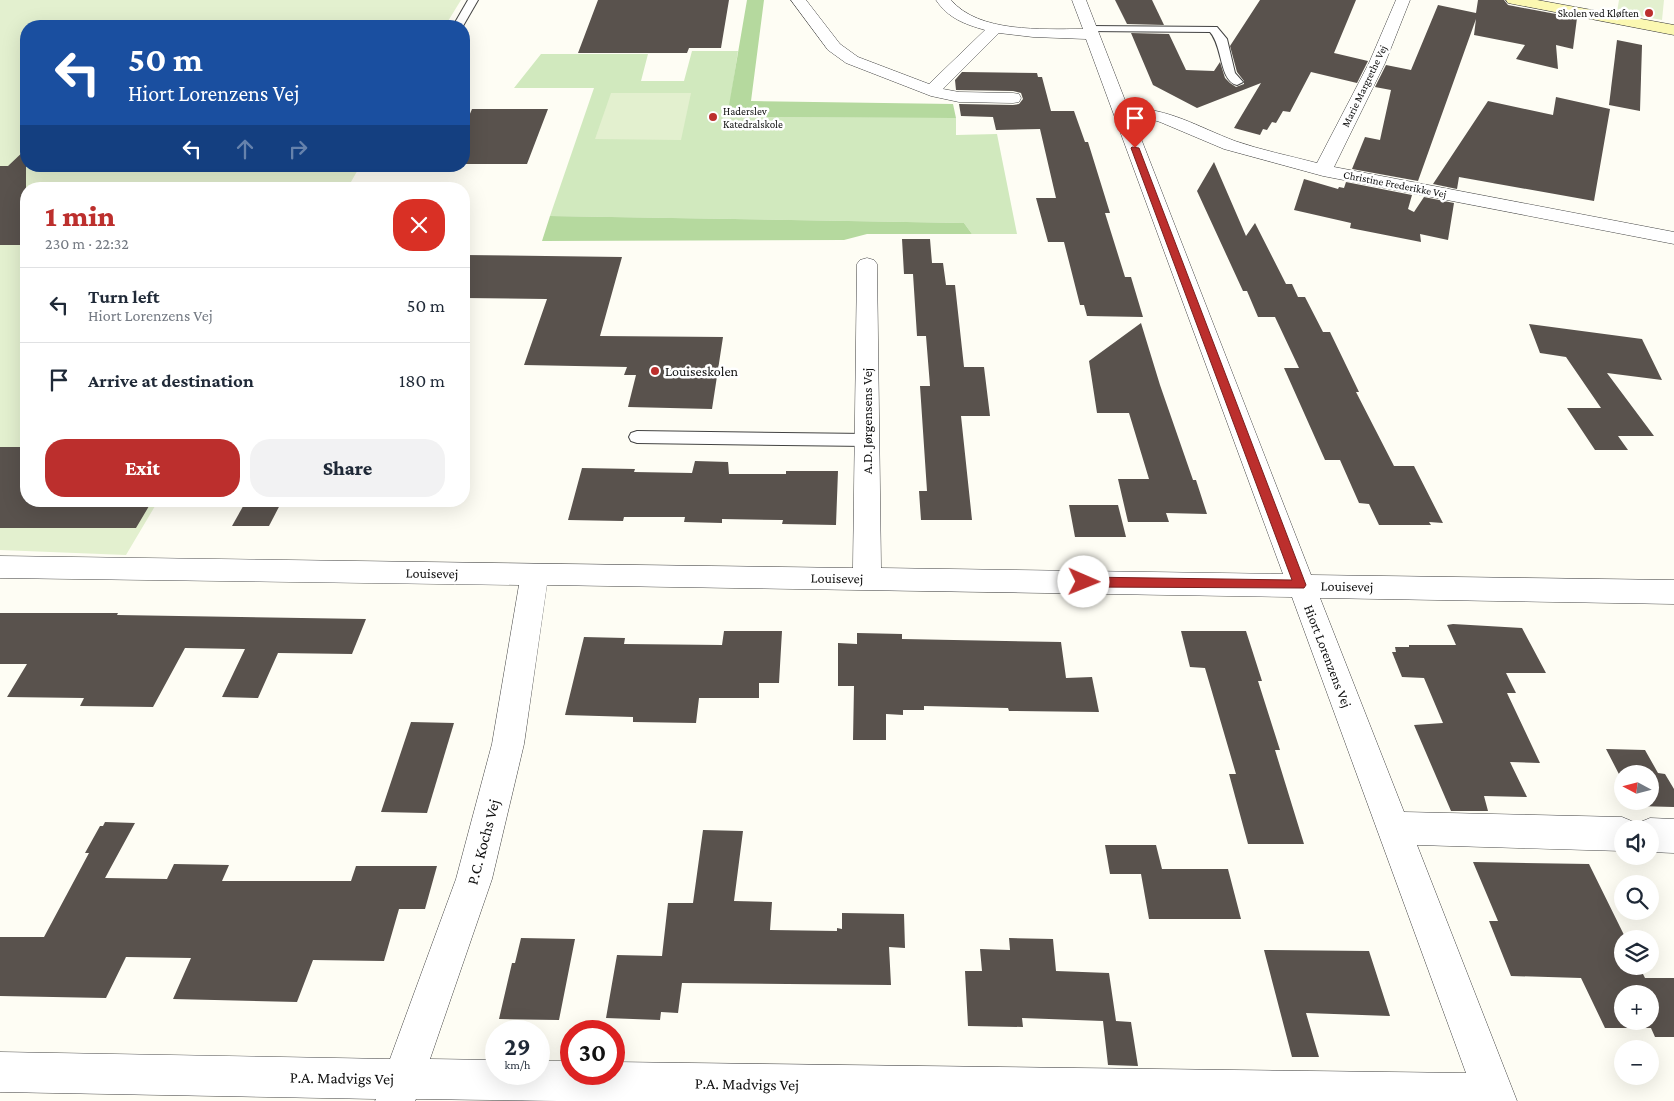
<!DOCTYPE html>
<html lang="en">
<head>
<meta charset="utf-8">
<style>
  body { margin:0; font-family:"Crimson Pro",serif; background:#f2f2f3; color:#1f2937; height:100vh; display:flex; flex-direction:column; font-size:19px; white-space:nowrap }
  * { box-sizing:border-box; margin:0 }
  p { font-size:16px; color:#747a83 }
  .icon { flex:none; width:28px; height:28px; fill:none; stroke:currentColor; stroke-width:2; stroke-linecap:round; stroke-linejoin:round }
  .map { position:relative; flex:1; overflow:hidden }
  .drawer { position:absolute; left:20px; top:182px; width:450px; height:325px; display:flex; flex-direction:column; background:#fff; border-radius:20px; box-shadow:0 5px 20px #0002 }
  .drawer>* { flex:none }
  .guide { position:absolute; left:20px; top:20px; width:450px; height:152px; border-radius:20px; box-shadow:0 5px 20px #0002; background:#1a4fa0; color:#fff; overflow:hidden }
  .needle { width:32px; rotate:277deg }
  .tools { position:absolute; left:1614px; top:765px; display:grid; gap:10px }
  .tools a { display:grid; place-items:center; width:45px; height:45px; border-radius:50%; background:#fff; box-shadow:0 5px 20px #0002; font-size:25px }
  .speed { position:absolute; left:485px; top:1020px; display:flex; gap:10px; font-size:25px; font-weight:700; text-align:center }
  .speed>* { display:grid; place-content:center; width:65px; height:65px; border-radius:50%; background:#fff; box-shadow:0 5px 20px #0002; line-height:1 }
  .speed small { font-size:12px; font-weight:400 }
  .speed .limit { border:8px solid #d22; background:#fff; color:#111 }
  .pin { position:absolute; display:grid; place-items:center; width:42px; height:42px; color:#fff; margin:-51px -21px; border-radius:50% 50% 50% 0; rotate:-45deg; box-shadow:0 0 5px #0007 }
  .pin .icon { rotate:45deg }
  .me { position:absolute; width:55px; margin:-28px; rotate:91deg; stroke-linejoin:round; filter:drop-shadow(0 0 4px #0008) }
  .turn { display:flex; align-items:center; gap:18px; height:105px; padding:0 25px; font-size:22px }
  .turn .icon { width:65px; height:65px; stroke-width:2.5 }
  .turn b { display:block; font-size:35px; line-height:42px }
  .lanes { display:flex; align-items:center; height:48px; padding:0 25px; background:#0003; justify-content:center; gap:25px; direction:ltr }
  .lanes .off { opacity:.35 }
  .round { display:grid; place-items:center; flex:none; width:52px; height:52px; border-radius:20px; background:#f2f2f3 }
  .summary { display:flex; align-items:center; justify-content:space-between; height:85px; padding:0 25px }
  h1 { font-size:30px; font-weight:800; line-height:38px; color:#bc2f2d }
  .cta { display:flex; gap:10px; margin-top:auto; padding:10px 25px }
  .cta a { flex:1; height:58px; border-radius:20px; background:#bc2f2d; color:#fff; font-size:20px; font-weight:800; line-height:58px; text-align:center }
  .cta a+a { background:#f2f2f3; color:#1f2937 }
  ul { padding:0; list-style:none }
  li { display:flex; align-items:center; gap:15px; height:75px; padding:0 25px; border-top:1px solid #e0e1e3 }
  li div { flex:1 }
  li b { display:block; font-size:19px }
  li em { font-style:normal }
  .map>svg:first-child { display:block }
</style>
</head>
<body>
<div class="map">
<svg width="1674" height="1101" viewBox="0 0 1674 1101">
  <rect width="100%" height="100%" fill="#fefdf4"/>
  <path fill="#d1e9be" d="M692 51H738L728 117 956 118V135L997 134 1017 234H972L964 223 550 216 594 88H514L541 54H648L641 81H684Z"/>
  <g fill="#b5d99e">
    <path d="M747 0H764L751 101 953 104 956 118 727 117Z"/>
    <path d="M550 216 964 223 972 234H867L844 240 542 241Z"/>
  </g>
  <g fill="#e3f0cf">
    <path d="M0 0H461L445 26H26V166H360L347 189H26V501H158L126 555 0 550Z"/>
    <path d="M1619 0H1664L1662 20 1617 12Z"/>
    <path d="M611 93H691L681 140 595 139Z"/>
  </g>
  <g fill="#59524d" fill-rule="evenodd">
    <path d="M598 0H729L721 48H689L687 53H578Z"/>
    <path d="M1115 0H1152L1164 25 1127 24Z"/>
    <path d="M1260 0H1356L1334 53 1368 61 1357 83 1311 72 1290 112 1283 111 1276 123 1272 122 1267 130 1263 129 1260 135 1234 128 1261 83 1197 108 1153 85 1131 33 1169 34 1186 70 1214 71 1220 62 1225 78 1230 83 1236 87 1244 84V81L1237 72 1230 46Z"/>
    <path d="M1478 0H1504L1508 5 1577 18 1573 49 1556 45 1558 69 1516 59 1525 45 1474 35 1476 19 1418 181 1352 169 1365 137 1380 140 1391 90 1375 87 1386 65 1411 70 1438 5 1476 13Z"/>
    <path d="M1617 40 1642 45 1640 111 1609 105Z"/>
    <path d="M962 72 1037 73 1038 77H1042L1051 111H1074L1085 142H1088L1110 213H1105L1125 277H1131L1143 317 1087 316 1084 305H1080L1064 242H1048L1036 198H1056L1040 129 996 130 993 117 961 116 959 104 1013 105 1019 104 1023 99 1021 93 1013 91 956 90 955 80Z"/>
    <path d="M1556 97 1610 109 1594 201 1459 177 1457 189 1433 184 1488 101 1553 115Z"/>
    <path d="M472 109H548L527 164H464V116H469Z"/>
    <path d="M26 149V245H0V166H8Z"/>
    <path d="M1214 162 1246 236 1255 223 1286 284H1292L1298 297H1305L1323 332H1330L1359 392H1356L1394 466H1414L1443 523 1429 522 1431 525H1379L1369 504 1359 503 1340 460H1325L1284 368H1299L1275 317H1258L1247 291H1243L1197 191Z"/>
    <path d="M1304 179 1338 189 1339 187 1344 188 1346 182 1412 195 1408 209 1414 212 1424 197 1454 203 1448 240 1420 234 1421 242 1350 228 1351 223 1294 210Z"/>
    <path d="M902 239H930L932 263H943L946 285H955L964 367H984L990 416H961L972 520H921L919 491H927L920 386H930L926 336H917L913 274H904Z"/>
    <path d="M464 255 622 257 600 336 723 337 712 409 628 407 636 375H624L627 367 524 365 547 299 464 298Z"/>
    <path d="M1141 323 1160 385 1193 480H1196L1207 514 1166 513 1169 522H1128L1118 479H1149L1129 413H1097L1089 361Z"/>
    <path d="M1529 324 1642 339 1662 380 1607 373 1654 436H1618L1628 450H1595L1567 408H1601L1566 357 1540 353Z"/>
    <path d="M0 447H26V501H152L136 528H0Z"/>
    <path d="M695 461 728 462 729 474H786V471H838L836 525 782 524 783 520 722 519V523L684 522 685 517H624L623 521 568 520 582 468 635 469 634 472 692 473Z"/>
    <path d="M246 501H282L269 526H232Z"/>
    <path d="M1069 505H1118L1126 537H1075Z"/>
    <path d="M0 613H118L117 615 366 619 352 654 278 653 258 698 222 697 245 649 185 648 153 707 80 706 84 698 7 697 27 664H0Z"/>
    <path d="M1453 624 1522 628 1546 673H1506L1516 693H1507L1540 763 1510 762 1527 797 1484 796 1488 811H1451L1414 725 1443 723 1424 678 1402 677 1392 652H1396L1395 647H1409V645H1456L1447 625Z"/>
    <path d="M724 631H782L779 683H759V698H699L696 723 633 722V717L565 715 584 637 625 638 624 644 722 645Z"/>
    <path d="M1181 631H1246L1262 681H1258L1280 750H1275L1304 844H1248L1229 774H1236L1205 668 1190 667Z"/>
    <path d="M857 633 902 634V639L1061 642 1066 678 1092 677 1099 712 1009 711 1008 708 924 706V710H903V715L886 714V740H853L854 686H838V643L857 644Z"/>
    <path d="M411 722 454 723 427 813 381 812Z"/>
    <path d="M1606 749 1645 750 1658 773 1665 774 1674 789V807L1636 806 1634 801H1650V774H1622V780Z"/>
    <path d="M105 822 135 823 105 878 167 879 174 864 229 865 222 881H351L356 866H437L425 909H399L384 961 313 960 297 1002 173 999 191 958 126 957 106 998 0 996V937H44L89 853H85L100 826H103Z"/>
    <path d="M703 830 743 831 734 901 772 902 770 930 837 931V928L842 929V913L904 914 905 948 889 947 891 985 682 983 678 1013 661 1012 660 1020 606 1018 617 955 662 956 668 903H693Z"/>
    <path d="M1105 845H1156L1162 869H1228L1241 919H1149L1141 874H1110Z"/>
    <path d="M1473 862 1589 864 1626 939H1622V966H1639L1645 978H1674V1037H1655L1651 1028H1605L1581 978 1511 976 1489 921H1498ZM1622 994H1650V1021H1622Z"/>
    <path d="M521 938 575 939 559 1020 499 1019 512 963H515Z"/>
    <path d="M1009 938 1053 939 1056 971 1109 973 1116 1021 1131 1022 1138 1066 1108 1065 1103 1021 1022 1018 1023 1027 968 1026 965 971H982L980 949 1010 950Z"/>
    <path d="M1264 950 1369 951 1390 1016 1306 1013 1319 1057H1292Z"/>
  </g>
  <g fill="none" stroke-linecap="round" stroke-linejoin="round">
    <defs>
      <g id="lane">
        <path d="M468 0H478L463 26H453Z"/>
        <path d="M1089 26 1217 27 1227 39 1235 73 1243 82 1237 85C1219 81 1223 46 1210 32L1085 31 1084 29Z"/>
        <path d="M637 431 867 434 873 436 875 440 873 444 867 446 637 443 631 441 629 437 631 433Z"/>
      </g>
      <path id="street" d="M791 0H806L840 44 858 57 929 84 985 30C964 24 948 18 936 0H951C979 33 1042 29 1083 29L1072 0H1086L1128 108C1169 108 1198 127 1235 141 1261 150 1290 156 1317 163L1369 63 1396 0H1410L1385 63 1334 167 1674 232V244L1323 176 1224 149 1160 122 1147 118H1133L1311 575 1674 580V604L1320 598 1404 812 1622 817 1634 822 1636 827 1638 823 1650 818 1674 819V853L1650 852V829H1622V851L1417 845 1517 1101H558L416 1099 415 1101H375L376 1099 0 1092V1052L390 1059 456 879 492 744 519 585 0 578V556L853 568 857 264 860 260 867 258 874 260 877 264 881 568 1283 574 1086 39 1033 37 999 33 943 89 959 92 1013 93 1019 94 1021 98 1019 102 1013 103 959 102 931 96 846 63 828 50ZM547 585 1292 597 1466 1073 614 1062V1074H571V1061H539V1074H496V1060L430 1059 492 879 524 744Z"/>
      <path id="secondary" d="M1506 0H1537L1674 25V35L1513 4 1508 3Z"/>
    </defs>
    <use href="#lane" stroke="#434343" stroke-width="2"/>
    <use href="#street" stroke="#434343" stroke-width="1"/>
    <use href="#secondary" stroke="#323232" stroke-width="1"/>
    <use href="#lane" fill="#fff" fill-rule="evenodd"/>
    <use href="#street" fill="#fff" fill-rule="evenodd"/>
    <use href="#secondary" fill="#fbf8b2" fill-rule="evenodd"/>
  </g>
  <path fill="#bc2f2d" stroke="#7a1f1d" d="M1132 147 1139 148 1306 585 1304 588 1084 587 1079 585 1078 582 1079 579 1084 577 1292 580 1131 148Z"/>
  <g fill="#bc2f2d" stroke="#fff" stroke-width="2">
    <circle cx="1649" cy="13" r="5"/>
    <circle cx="713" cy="117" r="5"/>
    <circle cx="655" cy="371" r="5"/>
  </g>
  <g text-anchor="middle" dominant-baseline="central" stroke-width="5" stroke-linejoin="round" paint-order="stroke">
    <g font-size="11" fill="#101010" stroke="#fff" text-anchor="end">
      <text x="1639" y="13">Skolen ved Kløften</text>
      <text x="723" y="111" text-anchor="start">Haderslev<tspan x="723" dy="13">Katedralskole</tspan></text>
    </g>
    <g font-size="11" fill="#101010" stroke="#fff">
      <text transform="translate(1364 86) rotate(-64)">Marie Margrethe Vej</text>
      <text transform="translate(1395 184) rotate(11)">Christine Frederikke Vej</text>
    </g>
    <g font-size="14" fill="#101010" stroke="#fff" text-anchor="start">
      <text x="665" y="371">Louiseskolen</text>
    </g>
    <g font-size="14" fill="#101010" stroke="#fff">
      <text transform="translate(867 421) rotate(-90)">A.D. Jørgensens Vej</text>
      <text transform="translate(432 573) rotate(1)">Louisevej</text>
      <text transform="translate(837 578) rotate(1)">Louisevej</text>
      <text transform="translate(1347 586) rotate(1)">Louisevej</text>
      <text transform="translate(1328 656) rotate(69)">Hiort Lorenzens Vej</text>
    </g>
    <g font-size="16" fill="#101010" stroke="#fff">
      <text transform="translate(483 842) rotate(-75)">P.C. Kochs Vej</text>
      <text transform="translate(342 1078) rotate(1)">P.A. Madvigs Vej</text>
      <text transform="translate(747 1084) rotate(1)">P.A. Madvigs Vej</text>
    </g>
  </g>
</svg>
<div class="tools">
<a><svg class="needle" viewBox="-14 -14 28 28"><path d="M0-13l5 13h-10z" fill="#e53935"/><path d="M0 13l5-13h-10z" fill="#747a83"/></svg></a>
<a><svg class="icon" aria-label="sound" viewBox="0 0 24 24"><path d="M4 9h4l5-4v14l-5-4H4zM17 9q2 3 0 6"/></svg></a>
<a><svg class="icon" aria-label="search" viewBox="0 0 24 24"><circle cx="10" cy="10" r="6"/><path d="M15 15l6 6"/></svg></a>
<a><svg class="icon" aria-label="layers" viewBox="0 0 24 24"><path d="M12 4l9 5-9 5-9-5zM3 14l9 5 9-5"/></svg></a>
<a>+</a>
<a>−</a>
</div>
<div class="speed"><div>29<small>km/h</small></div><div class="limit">30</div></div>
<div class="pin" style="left:1135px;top:148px;background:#d93025"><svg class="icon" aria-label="arrive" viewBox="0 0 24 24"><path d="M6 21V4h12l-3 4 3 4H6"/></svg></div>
<svg class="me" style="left:1084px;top:582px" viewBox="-20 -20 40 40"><circle r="19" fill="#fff"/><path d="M0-13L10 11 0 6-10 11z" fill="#bc2f2d"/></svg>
<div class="guide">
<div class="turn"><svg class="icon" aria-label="left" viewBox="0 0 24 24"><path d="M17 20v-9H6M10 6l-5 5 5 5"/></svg><div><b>50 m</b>Hiort Lorenzens Vej</div></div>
<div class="lanes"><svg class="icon" aria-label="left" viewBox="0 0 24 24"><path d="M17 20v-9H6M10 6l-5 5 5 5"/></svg><svg class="icon off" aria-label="ahead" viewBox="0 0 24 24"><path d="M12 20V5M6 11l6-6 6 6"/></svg><svg class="icon off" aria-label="right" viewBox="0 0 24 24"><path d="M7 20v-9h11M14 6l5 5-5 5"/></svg></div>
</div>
<section class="drawer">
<div class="summary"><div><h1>1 min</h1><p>230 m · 22:32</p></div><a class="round" style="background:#d93025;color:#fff"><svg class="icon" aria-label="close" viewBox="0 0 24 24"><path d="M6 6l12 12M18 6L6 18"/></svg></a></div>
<ul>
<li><svg class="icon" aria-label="left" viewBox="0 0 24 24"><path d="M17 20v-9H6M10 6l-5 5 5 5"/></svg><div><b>Turn left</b><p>Hiort Lorenzens Vej</p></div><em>50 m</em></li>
<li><svg class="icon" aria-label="arrive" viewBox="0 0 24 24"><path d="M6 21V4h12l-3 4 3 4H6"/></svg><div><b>Arrive at destination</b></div><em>180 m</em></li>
</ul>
<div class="cta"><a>Exit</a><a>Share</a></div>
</section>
</div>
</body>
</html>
